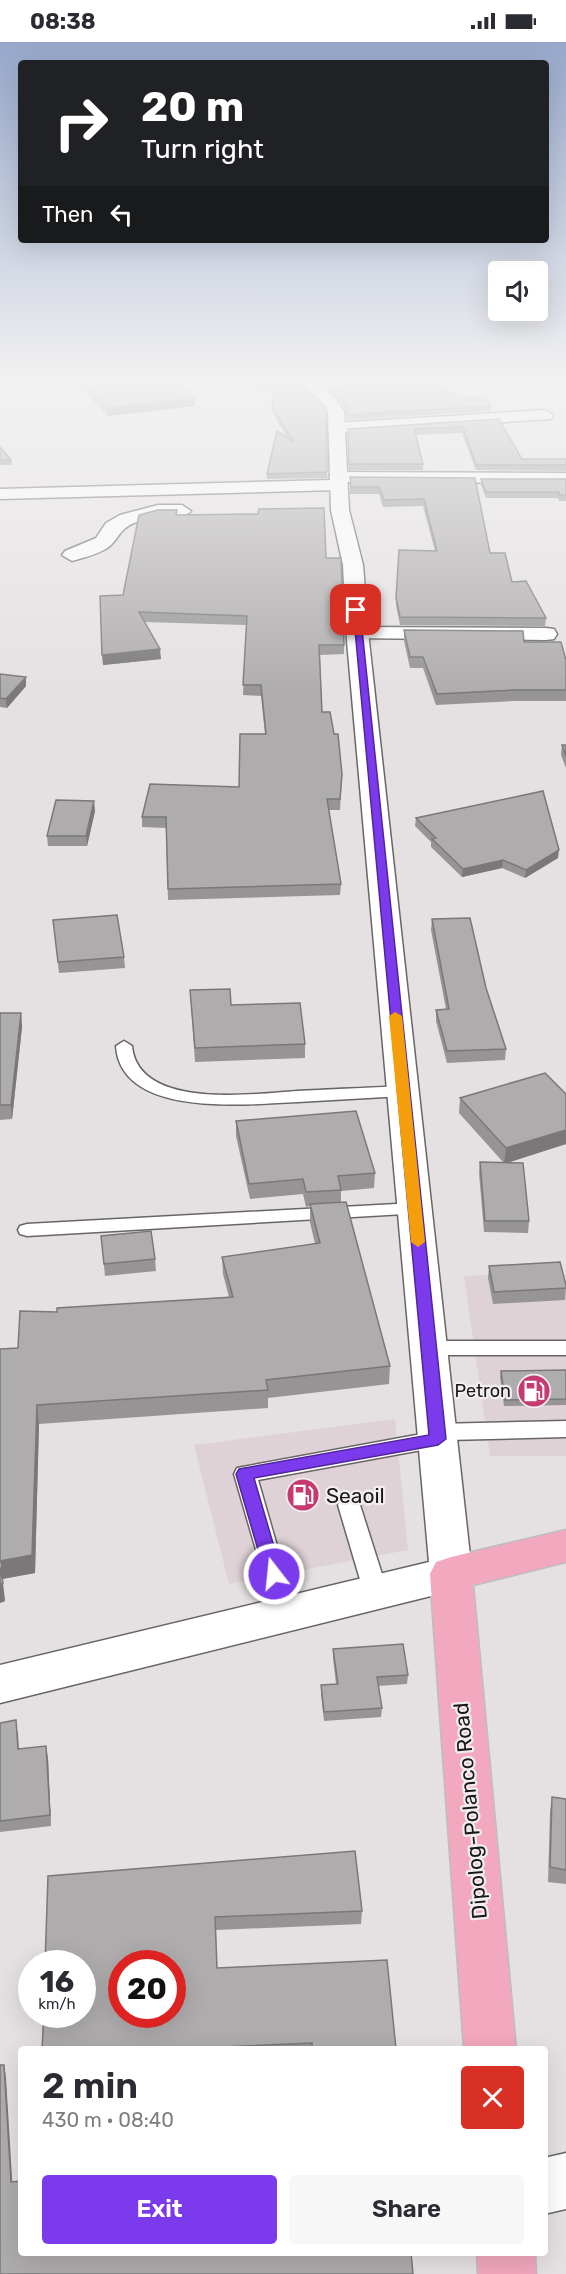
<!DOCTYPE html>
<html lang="en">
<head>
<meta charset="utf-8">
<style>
  body { margin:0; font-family:Rubik,sans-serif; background:#f7f7f7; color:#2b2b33; height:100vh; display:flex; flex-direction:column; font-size:22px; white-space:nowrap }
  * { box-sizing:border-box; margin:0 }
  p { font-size:20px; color:#7c7c81 }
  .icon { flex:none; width:33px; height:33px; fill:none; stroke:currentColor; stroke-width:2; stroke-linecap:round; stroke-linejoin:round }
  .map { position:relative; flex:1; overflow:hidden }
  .drawer { position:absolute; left:18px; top:2004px; width:530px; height:210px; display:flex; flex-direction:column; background:#fff; border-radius:6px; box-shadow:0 6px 24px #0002 }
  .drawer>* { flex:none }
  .top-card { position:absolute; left:18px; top:18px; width:531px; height:183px; border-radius:6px; box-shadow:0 6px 24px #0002; background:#202124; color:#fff; overflow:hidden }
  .buttons { position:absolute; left:488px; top:219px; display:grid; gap:12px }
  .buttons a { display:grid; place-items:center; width:60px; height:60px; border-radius:6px; background:#fff; box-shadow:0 6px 24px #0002; font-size:30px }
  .speed { position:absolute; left:18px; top:1908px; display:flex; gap:12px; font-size:30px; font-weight:700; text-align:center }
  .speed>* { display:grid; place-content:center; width:78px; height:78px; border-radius:50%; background:#fff; box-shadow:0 6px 24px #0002; line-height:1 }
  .speed small { font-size:15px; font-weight:400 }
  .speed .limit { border:9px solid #d22; background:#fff; color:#111 }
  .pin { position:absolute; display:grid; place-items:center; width:51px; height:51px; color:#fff; margin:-26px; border-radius:12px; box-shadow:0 3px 9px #0006 }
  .me { position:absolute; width:66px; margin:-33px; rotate:344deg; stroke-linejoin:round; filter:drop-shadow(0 0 4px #0008) }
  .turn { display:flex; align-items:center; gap:21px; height:126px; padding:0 24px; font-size:27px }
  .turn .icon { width:78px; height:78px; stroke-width:2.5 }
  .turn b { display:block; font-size:42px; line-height:51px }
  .then { display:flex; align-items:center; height:57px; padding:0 24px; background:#0003; gap:12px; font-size:22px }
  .round { display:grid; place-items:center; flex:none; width:63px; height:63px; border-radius:6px; background:#f7f7f7 }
  .summary { display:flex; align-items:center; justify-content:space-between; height:102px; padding:0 24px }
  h1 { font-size:36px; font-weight:600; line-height:45px }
  .primary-button { display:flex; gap:12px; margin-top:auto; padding:12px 24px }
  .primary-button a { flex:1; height:69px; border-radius:6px; background:#7c3aed; color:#fff; font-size:24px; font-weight:600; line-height:69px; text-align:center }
  .primary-button a+a { background:#f7f7f7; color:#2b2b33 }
  .status { display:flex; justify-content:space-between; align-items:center; height:42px; padding:0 30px; background:#fff; direction:ltr }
  .status svg { height:16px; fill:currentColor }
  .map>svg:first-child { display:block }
</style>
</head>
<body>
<div class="status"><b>08:38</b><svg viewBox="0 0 49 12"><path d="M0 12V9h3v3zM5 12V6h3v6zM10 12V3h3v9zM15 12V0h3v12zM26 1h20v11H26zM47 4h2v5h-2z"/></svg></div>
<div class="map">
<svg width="566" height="2232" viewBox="0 0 566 2232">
  <rect width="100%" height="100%" fill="#e5e1e2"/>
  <g fill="#dfd2d6">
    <path d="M561 1229 566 1243V1414H490L464 1234Z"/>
    <path d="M395 1377 408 1508 229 1542 194 1403Z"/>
  </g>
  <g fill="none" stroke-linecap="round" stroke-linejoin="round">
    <defs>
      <g id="service">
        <path d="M124 999 132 1004C138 1068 253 1052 297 1049 332 1047 368 1046 403 1044L412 1049 403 1054C368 1056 333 1058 298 1060 248 1062 121 1077 116 1004Z"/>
        <path d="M415 1161 422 1163 424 1167 422 1171 27 1194 20 1192 18 1188 20 1184 27 1182Z"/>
        <path d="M429 1299H566V1313H429L422 1311 419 1306 422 1301Z"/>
        <path d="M566 1379V1395L448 1398 446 1403 438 1405 258 1438 297 1573 293 1580 285 1583 277 1580 234 1432 237 1426 427 1391 429 1384 437 1382Z"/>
        <path d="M349 1454 357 1457 360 1463 388 1551 384 1558 376 1560 368 1558 364 1551 338 1463 341 1457Z"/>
      </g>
      <g id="minor">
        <path d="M545 368 553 373 551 377 335 391 327 386 335 381Z"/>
        <path d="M338 430 566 431V441L345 440 347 443 344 447 338 448 0 457V447L331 438 329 435 332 431Z"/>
        <path d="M158 463H182L191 469C186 477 147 476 134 481 121 486 119 495 111 503 103 511 83 516 72 519L62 513 65 509 96 496 106 481 120 473Z"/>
        <path d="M358 585 546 586 554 587 557 592 554 597 546 598 350 596 347 591 350 586Z"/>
        <path d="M566 2111V2167L544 2172V2116Z"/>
      </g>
      <path id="secondary" d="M298 339H316L336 357 344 369 349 468 363 523 369 599 472 1532 466 1544 451 1549 0 1661V1623L429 1520 347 599 343 523 331 468 328 369Z"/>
      <g id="trunk">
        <path d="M566 1488V1520L473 1543 516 2007H464L430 1532 436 1520 451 1515Z"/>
        <path d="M477 2211H535L536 2232H478Z"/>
      </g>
    </defs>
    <use href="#service" stroke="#696566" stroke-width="3"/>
    <use href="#minor" stroke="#696566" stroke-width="3"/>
    <use href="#secondary" stroke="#696566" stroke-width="3"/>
    <use href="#trunk" stroke="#bfbebe" stroke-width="3"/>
    <use href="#service" fill="#fff" fill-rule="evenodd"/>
    <use href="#minor" fill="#fff" fill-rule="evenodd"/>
    <use href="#secondary" fill="#fff" fill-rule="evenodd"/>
    <use href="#trunk" fill="#f2a8be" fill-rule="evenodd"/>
  </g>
  <g fill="#969495">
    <path d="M76 339H177L195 364 108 374 76 341Z"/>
    <path d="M253 339H300L326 365 327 436 267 437V432L288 397 272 370 274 349H259Z"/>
    <path d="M320 339H431L458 356 491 364 490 369 347 378 346 368 338 356Z"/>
    <path d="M499 377 522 417H566V429L476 428 462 391 415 393 423 422V428H349L347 392Z"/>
    <path d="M0 405 11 418 12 423H0Z"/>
    <path d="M350 435 475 436 490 511 512 540 546 576 545 584 400 583 396 563 399 508 435 509 423 464 383 465 379 452H350Z"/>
    <path d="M481 437H566V459H559L558 456H486L481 443Z"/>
    <path d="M177 473 326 516 344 603V612L320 613 322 670 342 732 340 768H329L341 842 340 853 168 858 166 786 142 785V775L239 745 265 692 261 654 243 653 246 583 144 580 161 617 103 623 123 553Z"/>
    <path d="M404 588 524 600 566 618V659H513L436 663 423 626H410L404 599Z"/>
    <path d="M0 632 26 644 7 666 0 665Z"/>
    <path d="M562 703H566V726L561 713Z"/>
    <path d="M95 769 87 804H48L47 794Z"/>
    <path d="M416 776 558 816 525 836 502 826 462 835 431 805V800L415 784Z"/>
    <path d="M432 877 506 1007 505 1018 447 1021 436 979V968L446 967 431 888Z"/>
    <path d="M53 878 124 915 125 926 59 931Z"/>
    <path d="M190 948 231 963 305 1002V1016L195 1020Z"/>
    <path d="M0 971H21L22 985 12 1077 0 1078Z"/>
    <path d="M460 1056 566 1102 508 1120 529 1179 528 1191 484 1190 479 1131 480 1120H503L459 1071Z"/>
    <path d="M236 1079 375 1131 374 1146 341 1149V1160L390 1324 389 1342 268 1356V1366L39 1382 35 1531 2 1537 5 1559 0 1561 18 1306 57 1270 229 1255 223 1232 222 1215 315 1202 310 1180V1164L306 1165 303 1152 250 1157 236 1094Z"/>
    <path d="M101 1194 155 1217 156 1229 105 1234Z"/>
    <path d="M489 1224 566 1243 565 1258 493 1262 488 1236Z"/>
    <path d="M566 1328V1363L504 1364 500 1335 501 1329Z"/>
    <path d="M333 1607 408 1633 407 1642 378 1644 382 1666 381 1675 324 1679 321 1652V1643L336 1642 333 1616Z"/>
    <path d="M0 1681 18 1690 19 1707 48 1716 51 1784 0 1790Z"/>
    <path d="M552 1755 566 1757V1842L548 1840 550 1770Z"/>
    <path d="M48 1834 362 1869 361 1882 216 1888 217 1926 396 2007H42Z"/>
  </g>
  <g fill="#7a7879">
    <path d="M195 356V364L108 374V366Z"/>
    <path d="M160 607 161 617 103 623 102 613Z"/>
    <path d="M26 635V644L7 666 6 657Z"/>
    <path d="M94 759 95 769 87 804 86 794Z"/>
    <path d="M559 808 558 816 525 836 526 828Z"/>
    <path d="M503 818 502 826 462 835 463 827Z"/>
    <path d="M21 971 22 985 12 1077 11 1063Z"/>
    <path d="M566 1088V1102L504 1122 506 1106Z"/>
    <path d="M37 1363 39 1382 35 1531 2 1537 0 1519Z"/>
    <path d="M3 1541 5 1559 0 1561V1542Z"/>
    <path d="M46 1704 48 1716 51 1784 50 1773Z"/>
    <path d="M4 2023 6 2036 13 2152 11 2140Z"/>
  </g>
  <g fill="#afacad" stroke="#7a7879" stroke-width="1.5" fill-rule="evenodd">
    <path d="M81 339H177L195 356 108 366Z"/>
    <path d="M256 339H300L326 365 327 430 267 432 277 389 294 400 272 365 275 344H259Z"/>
    <path d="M325 339H431L457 353 458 356H486L491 364 347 373 346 363 338 351Z"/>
    <path d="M499 377 522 417H566V423H476L463 385 414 387 423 422H349L348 387Z"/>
    <path d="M0 405 11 418H0Z"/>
    <path d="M350 435 475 436 490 511H505L512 540 526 539 546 576 400 575 396 556 399 508 437 509 424 457 384 458 379 445H351Z"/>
    <path d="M481 437H566V453H559V450H486Z"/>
    <path d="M324 466 326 516H341L344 603H319L322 670H330L334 692H338L342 732 340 757H327L341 842 168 847 166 775H142L150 742 239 745 240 692H266L261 643H243L247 574 139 570 160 607 102 613 100 554 123 553 139 473 158 468H177L176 473 258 472 259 467Z"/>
    <path d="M404 588 523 589 524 600H561L566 618V648H513L437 652 423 615H410Z"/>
    <path d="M0 632 26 635 6 657 0 656Z"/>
    <path d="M562 703H566V714Z"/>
    <path d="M543 749 559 808 526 828 503 818 463 827 432 797 436 796 416 776Z"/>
    <path d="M56 758 94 759 86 794H47Z"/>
    <path d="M117 873 124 915 58 920 53 878Z"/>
    <path d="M470 876 486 946 506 1007 447 1009 436 968 449 967 432 877Z"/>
    <path d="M230 947 231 963 300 961 305 1002 195 1006 190 948Z"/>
    <path d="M0 971H21L11 1063H0Z"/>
    <path d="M545 1031 566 1052V1088L506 1106 460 1056Z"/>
    <path d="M356 1069 375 1131 338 1134 341 1148 306 1150 303 1137 249 1142 236 1079Z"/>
    <path d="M480 1120 523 1121 529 1179H485Z"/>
    <path d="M346 1160 390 1324 266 1338 268 1348 37 1363 32 1513 0 1519V1307L18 1306 20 1269 57 1270V1266L233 1255 222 1215 320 1201 310 1162Z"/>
    <path d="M151 1189 155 1217 104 1222 101 1194Z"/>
    <path d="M560 1220 566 1243V1246L494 1250 489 1224Z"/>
    <path d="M566 1328V1357L505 1358 501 1329Z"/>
    <path d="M0 1525 3 1541 0 1542Z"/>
    <path d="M403 1602 408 1633 377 1635 382 1666 324 1670 321 1643 338 1642 333 1607Z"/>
    <path d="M16 1678 18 1707 46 1704 50 1773 0 1779V1681Z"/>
    <path d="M552 1755 566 1757V1828L550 1825Z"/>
    <path d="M355 1809 362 1869 215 1875 217 1926 387 1918 396 2007H312V2001L220 2005V2007H42L44 1972H82V1922H45L48 1834ZM122 1922H172V1972H122Z"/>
    <path d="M0 2023H4L11 2140 21 2139V2211H411L413 2232H0Z"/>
  </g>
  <linearGradient id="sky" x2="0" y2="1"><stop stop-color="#96a7ca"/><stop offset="0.52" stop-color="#f3f2f2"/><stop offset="1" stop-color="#f3f2f2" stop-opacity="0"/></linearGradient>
  <rect width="566" height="652" fill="url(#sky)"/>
  <path fill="#7c3aed" stroke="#51269a" stroke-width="1.5" d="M353 566 360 568 446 1397 438 1403 254 1436 282 1532 280 1537H267L265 1532 236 1432 239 1427 429 1393Z"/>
  <path fill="#f59e0b" d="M395 970 402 974 425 1200 418 1205 411 1200 389 974Z"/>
  <defs>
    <symbol id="fuel-disc" viewBox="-11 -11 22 22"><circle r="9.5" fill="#c53a71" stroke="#f2eeef"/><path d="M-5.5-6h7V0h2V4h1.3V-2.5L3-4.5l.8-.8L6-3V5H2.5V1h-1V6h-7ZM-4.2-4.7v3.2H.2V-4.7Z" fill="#fff"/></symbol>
  </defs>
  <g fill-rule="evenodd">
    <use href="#fuel-disc" x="515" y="1330" width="38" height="38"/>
    <use href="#fuel-disc" x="284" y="1434" width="38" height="38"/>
  </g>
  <g text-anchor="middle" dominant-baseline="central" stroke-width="4.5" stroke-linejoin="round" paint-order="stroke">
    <g font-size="18" fill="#191818" stroke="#f2eeef" text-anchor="end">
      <text x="511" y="1349">Petron</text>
    </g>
    <g font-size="21" fill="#191818" stroke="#f2eeef" text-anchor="start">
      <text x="326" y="1453">Seaoil</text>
    </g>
    <g font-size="21" fill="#191818" stroke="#f2eeef">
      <text transform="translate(470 1769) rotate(-95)">Dipolog-Polanco Road</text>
    </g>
  </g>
</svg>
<div class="buttons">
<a><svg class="icon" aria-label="sound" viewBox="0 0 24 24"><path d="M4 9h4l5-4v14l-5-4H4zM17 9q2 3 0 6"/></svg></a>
</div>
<div class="speed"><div>16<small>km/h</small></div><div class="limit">20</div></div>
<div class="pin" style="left:356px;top:568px;background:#d93025"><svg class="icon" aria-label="arrive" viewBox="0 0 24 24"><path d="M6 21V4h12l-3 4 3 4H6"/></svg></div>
<svg class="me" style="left:274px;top:1532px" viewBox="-20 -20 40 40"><circle r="17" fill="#7c3aed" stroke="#fff" stroke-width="3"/><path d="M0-11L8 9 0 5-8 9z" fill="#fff"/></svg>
<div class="top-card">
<div class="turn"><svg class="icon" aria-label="right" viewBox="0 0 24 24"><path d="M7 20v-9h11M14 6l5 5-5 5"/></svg><div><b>20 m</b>Turn right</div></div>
<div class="then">Then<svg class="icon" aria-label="left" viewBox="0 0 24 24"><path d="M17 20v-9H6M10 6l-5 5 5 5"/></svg></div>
</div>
<section class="drawer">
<div class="summary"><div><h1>2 min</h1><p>430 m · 08:40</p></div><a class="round" style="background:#d93025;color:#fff"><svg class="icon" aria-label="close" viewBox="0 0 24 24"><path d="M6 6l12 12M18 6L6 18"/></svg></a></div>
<div class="primary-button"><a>Exit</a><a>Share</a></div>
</section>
</div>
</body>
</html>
